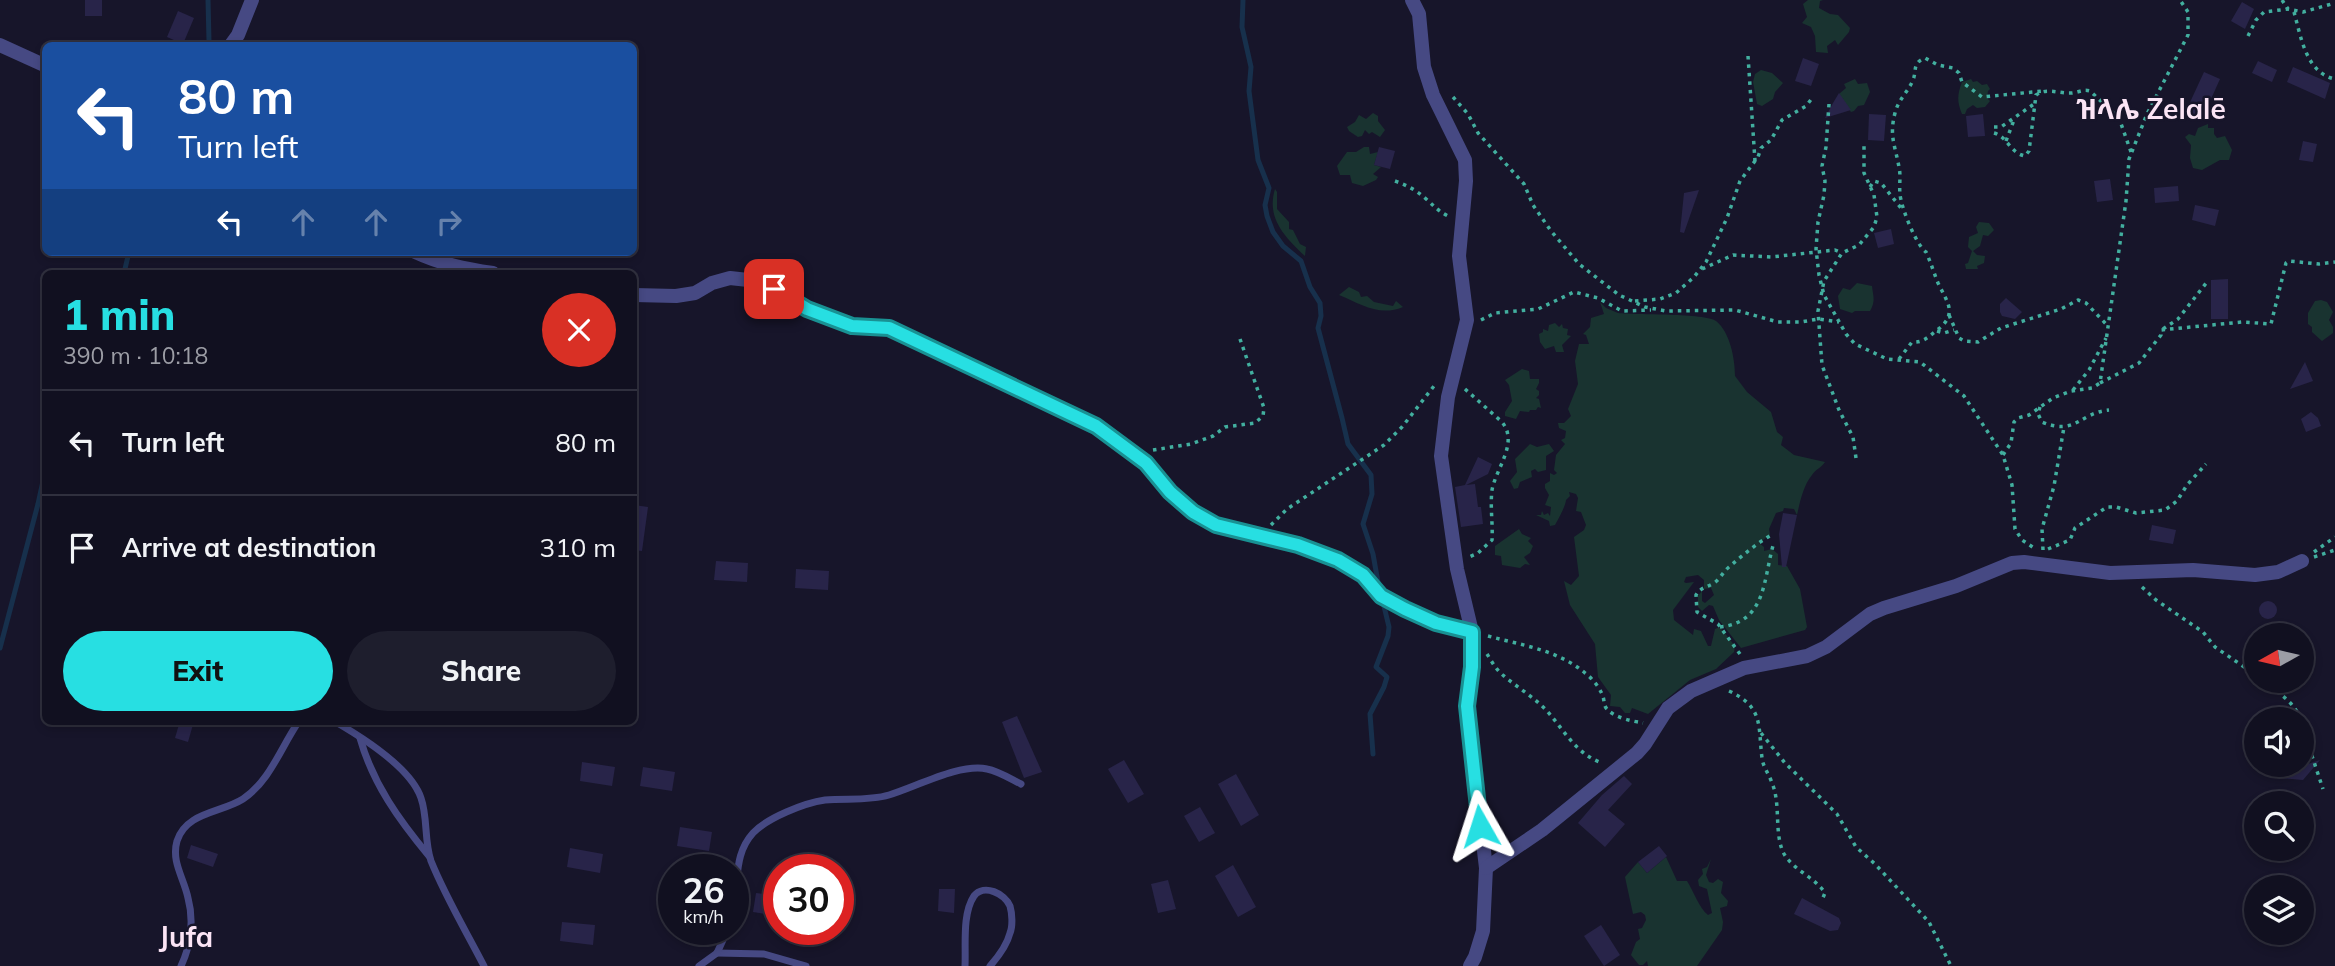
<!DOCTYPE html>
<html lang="en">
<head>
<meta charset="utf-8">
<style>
  body { margin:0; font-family:Mulish,"Noto Sans Ethiopic",sans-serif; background:#1e1e2d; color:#f1f3f6; height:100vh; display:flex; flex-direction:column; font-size:26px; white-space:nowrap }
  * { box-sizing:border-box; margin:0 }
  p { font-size:23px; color:#9c9da5 }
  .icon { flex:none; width:38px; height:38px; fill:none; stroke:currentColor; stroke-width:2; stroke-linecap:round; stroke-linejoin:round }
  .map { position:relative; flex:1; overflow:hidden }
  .details { position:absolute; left:42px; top:270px; width:595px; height:455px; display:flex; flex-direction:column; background:#111020; border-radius:10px; box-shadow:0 4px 10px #0003,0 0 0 2px #30303e }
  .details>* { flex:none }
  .top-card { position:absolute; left:42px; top:42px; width:595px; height:214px; border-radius:10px; box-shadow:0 4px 10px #0003,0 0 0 2px #30303e; background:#1a4fa0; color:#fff; overflow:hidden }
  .needle { width:46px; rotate:262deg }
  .buttons { position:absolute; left:2244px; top:623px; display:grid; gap:14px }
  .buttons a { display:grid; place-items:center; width:70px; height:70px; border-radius:50%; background:#111020; box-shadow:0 4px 10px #0003,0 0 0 2px #30303e; font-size:35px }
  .speed { position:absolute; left:658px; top:854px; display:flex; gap:14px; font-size:35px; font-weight:700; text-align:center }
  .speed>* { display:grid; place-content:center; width:91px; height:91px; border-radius:50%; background:#111020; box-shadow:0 4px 10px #0003,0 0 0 2px #30303e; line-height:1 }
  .speed small { font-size:18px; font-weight:400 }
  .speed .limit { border:10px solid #d22; background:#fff; color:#111 }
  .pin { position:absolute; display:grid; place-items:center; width:60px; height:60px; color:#fff; margin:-30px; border-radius:14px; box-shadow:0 4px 10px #0006 }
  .me { position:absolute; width:77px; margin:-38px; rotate:354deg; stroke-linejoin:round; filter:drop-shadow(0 0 5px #0008) }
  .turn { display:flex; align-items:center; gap:24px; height:147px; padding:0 21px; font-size:32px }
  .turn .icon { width:91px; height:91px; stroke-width:2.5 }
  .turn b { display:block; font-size:49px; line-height:60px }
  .lanes { display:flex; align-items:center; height:66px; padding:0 21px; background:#0003; justify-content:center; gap:35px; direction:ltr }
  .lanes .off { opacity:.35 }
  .round { display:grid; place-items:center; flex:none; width:74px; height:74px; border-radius:37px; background:#1e1e2d }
  .summary { display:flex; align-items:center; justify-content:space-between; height:119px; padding:0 21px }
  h1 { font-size:42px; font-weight:800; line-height:52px; color:#27dfe2 }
  .action { display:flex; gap:14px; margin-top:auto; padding:14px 21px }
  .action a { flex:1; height:80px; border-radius:42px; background:#27dfe2; color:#111; font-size:28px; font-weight:800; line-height:80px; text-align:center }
  .action a+a { background:#1e1e2d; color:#f1f3f6 }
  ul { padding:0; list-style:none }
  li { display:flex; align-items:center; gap:21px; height:105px; padding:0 21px; border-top:2px solid #30303e }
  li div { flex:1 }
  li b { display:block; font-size:26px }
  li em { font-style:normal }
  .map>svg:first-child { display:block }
</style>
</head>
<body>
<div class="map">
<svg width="2335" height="966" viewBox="0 0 2335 966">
  <rect width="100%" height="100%" fill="#17152a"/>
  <g fill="#193330">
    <path d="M1808 0H1823L1820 1 1819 8 1830 14 1838 15 1850 28 1849 32 1838 45 1835 40 1827 46 1828 53 1816 52 1815 36 1811 27 1802 23 1807 17 1803 4Z"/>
    <path d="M1761 70 1772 73 1783 83 1775 92 1773 99 1762 106 1757 104 1753 82 1755 74Z"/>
    <path d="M1855 79 1858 84 1867 83 1870 92 1864 105 1858 106 1854 111 1851 112 1839 94 1846 88 1844 84Z"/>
    <path d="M1971 79 1973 82 1977 81 1982 85 1987 84 1990 89 1988 91 1987 98 1990 101 1985 107 1977 108 1973 105 1967 109 1965 114H1962C1957 102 1957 95 1962 82Z"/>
    <path d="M1373 113 1378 116V121L1385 130 1380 137 1372 132 1369 134 1365 130 1362 136 1358 137 1349 131 1347 127 1355 122 1359 115 1366 119Z"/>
    <path d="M2208 124V128H2214V134L2217 138 2225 136 2232 150 2229 160H2220L2202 170 2193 168 2190 158 2191 145 2185 137 2189 134 2195 136 2198 128Z"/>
    <path d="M1364 147H1369L1370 154 1378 152 1374 165 1381 167 1373 174 1378 177 1376 180 1363 186 1352 183 1350 175H1340L1337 166 1347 152H1356Z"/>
    <path d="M1275 189 1277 192V209L1289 222V229L1293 230 1300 244 1306 247 1305 256C1285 237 1266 218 1275 189Z"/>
    <path d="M1979 222 1989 223 1994 230 1988 236 1983 235 1980 246 1973 251 1977 255 1985 256 1984 263 1977 266 1978 269H1966L1965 264 1968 263 1972 251 1968 247 1969 237 1978 233 1976 227Z"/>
    <path d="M1857 283 1872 286C1873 296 1876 301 1870 311H1855L1852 313 1840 309 1838 296 1843 288 1850 290Z"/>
    <path d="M1349 287 1359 292 1361 297 1367 296 1374 302 1393 306 1396 301 1403 307C1379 317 1361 304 1339 295Z"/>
    <path d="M2321 300 2327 302 2333 312 2329 320 2333 327V333L2322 341 2312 332V327L2308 324V313L2315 301Z"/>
    <path d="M1600 302 1606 308 1618 313C1636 315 1705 313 1716 321 1730 332 1735 359 1735 376L1747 392 1771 412 1777 432 1783 437 1781 445 1794 455 1825 462C1821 468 1816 469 1812 475 1803 486 1800 502 1797 515L1794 509 1784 508 1783 511 1776 513 1769 529 1770 535 1759 543 1764 547V551L1772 549 1778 554V565L1787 566 1800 589 1807 627 1805 630 1741 648 1719 620 1713 606 1709 605 1702 611 1698 607V596L1702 591V601L1705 603 1714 595 1711 588 1704 589V580L1698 575 1686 577 1684 582 1686 583 1694 582 1673 610 1674 620 1693 635 1694 629 1701 631 1708 646H1711L1715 629 1720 627 1735 646 1734 652 1716 669 1690 680 1648 714 1632 708 1630 713H1625L1620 707 1610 706 1611 695 1598 677 1595 644 1570 605 1564 581 1571 585 1579 576 1574 537 1584 530 1586 525 1581 512 1576 511 1578 498 1576 494 1569 492 1570 496 1566 500C1566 505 1558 520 1555 525L1550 526 1549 521 1536 515H1541L1542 511 1544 515 1548 513 1550 516 1551 507 1545 505 1549 495 1545 488V484L1550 481V473L1554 475 1557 473 1554 470 1556 455 1565 444 1561 440 1565 438 1566 431 1559 428 1558 423H1564L1571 416 1568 409 1578 384 1575 361 1579 344H1589L1586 335 1583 334 1590 327 1591 318 1604 314Z"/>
    <path d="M1555 323 1559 327 1562 324 1563 328 1568 329 1567 335 1571 336 1562 345 1564 352H1556L1554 346 1545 349 1540 342 1539 334 1543 332V329L1548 331 1549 325Z"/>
    <path d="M1522 369 1529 371 1530 379H1539V383L1536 389 1539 391V395L1536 398 1539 399 1541 408 1538 407 1536 410H1530L1529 412 1520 411 1516 419 1505 416V412L1512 401 1509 385 1505 380Z"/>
    <path d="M1530 444 1537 447 1549 444 1554 451 1546 456V470L1538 472 1535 469 1531 471 1532 477 1520 482 1518 488 1514 489 1510 481 1517 472 1515 459Z"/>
    <path d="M1519 529 1522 534 1531 538 1528 541 1533 546 1530 553 1524 557 1530 565 1525 564 1520 568 1502 565 1501 556 1495 555V546Z"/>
    <path d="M1666 857 1677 881H1687C1694 892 1699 908 1708 915L1712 913 1707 889 1699 886 1698 880 1703 874 1702 869 1707 867 1711 859 1706 875 1709 882 1713 883 1718 879 1723 882 1721 893 1728 901 1727 906 1720 908 1723 922 1722 930 1697 966H1648L1647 961 1643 965H1639L1631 955 1636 942 1640 939 1638 929 1642 928 1646 920 1645 915 1641 912 1633 914 1625 877 1638 862 1647 873Z"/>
  </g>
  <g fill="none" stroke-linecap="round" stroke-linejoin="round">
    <g stroke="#17304c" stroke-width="5">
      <path d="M1243 0 1242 27 1251 67 1249 91 1258 160 1269 188 1265 205 1267 216 1273 232 1283 246 1301 261 1310 287 1320 303 1321 316 1318 328 1342 418 1348 444 1371 475 1372 494 1363 524 1373 554 1379 588"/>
      <path d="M206 46 209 41 208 0"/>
      <path d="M124 273 129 252"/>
      <path d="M0 648 38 504 46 467"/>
      <path d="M1373 754 1370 714 1384 687 1387 677 1376 667 1388 636 1389 627 1382 598"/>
    </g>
  </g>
  <g fill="#282449">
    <rect x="85" y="0" width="17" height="16"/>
    <path d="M2242 2 2254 9 2245 29 2231 21Z"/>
    <path d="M178 11 194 18 183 44 167 37Z"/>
    <path d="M1803 58 1819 64 1811 86 1795 81Z"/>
    <path d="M2258 61 2277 70 2272 82 2252 73Z"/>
    <path d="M2293 67 2330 83 2325 99 2287 82Z"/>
    <path d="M2204 72 2220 79 2202 119 2186 111Z"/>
    <path d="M1839 93 1851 110 1825 118 1833 103Z"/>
    <path d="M1869 114 1886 115 1884 141 1868 140Z"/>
    <path d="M1983 114 1985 136 1968 137 1966 116Z"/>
    <path d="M2303 141 2317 144 2313 162 2299 160Z"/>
    <path d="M1379 147 1395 151 1390 169 1374 165Z"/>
    <path d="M2110 179 2113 200 2097 202 2094 181Z"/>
    <path d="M2178 186 2179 201 2155 203 2154 188Z"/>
    <path d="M1699 190 1684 233 1680 232 1684 193Z"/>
    <path d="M2195 205 2219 210 2215 226 2192 220Z"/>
    <path d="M1891 229 1894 244 1878 248 1874 233Z"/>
    <path d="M2228 279V319H2211V280Z"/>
    <path d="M2006 298 2022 312 2015 319 2002 316 2000 312V304Z"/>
    <path d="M2305 362 2313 381 2290 389Z"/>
    <path d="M2311 412 2318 418 2321 426 2306 432 2301 419Z"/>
    <path d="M1478 457 1492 464 1488 474 1466 485 1475 484 1478 507H1481L1483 524 1461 527 1455 487 1465 485Z"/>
    <path d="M634 505 648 507 642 551 634 550Z"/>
    <path d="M1783 513 1797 515 1786 567H1782L1779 534Z"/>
    <path d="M2152 525 2176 530 2173 544 2149 540Z"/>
    <path d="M716 561 748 563 747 582 714 580Z"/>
    <path d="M796 569 829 571 828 590 795 588Z"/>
    <circle cx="2268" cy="610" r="9"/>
    <path d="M1017 716 1042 772 1024 778 1002 722Z"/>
    <path d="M180 721H194L188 742 175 738Z"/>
    <path d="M1124 760 1144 794 1128 803 1108 769Z"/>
    <path d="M2320 760 2303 780 2268 777Z"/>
    <path d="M582 762 615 767 612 786 580 781Z"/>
    <path d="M643 767 675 772 672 791 640 786Z"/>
    <path d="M1236 774 1259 815 1241 826 1218 784Z"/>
    <path d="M1624 776 1632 784 1608 810 1625 824 1605 847 1578 823 1602 795Z"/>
    <path d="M1200 807 1215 833 1199 842 1184 816Z"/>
    <path d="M680 827 712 832 709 851 677 846Z"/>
    <path d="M191 845 218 854 213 867 187 858Z"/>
    <path d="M1659 846 1667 856 1647 873 1638 862Z"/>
    <path d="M570 848 603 854 600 873 567 867Z"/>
    <path d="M1233 865 1256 907 1238 917 1215 876Z"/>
    <path d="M1168 880 1176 909 1158 913 1151 884Z"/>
    <path d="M939 889H955L954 913 938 911Z"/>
    <path d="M756 893 779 896V916L753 912Z"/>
    <path d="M1802 898 1839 918 1841 923 1838 930 1830 931 1794 914Z"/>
    <path d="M562 922 595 925 593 945 560 941Z"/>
    <path d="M1601 925 1620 955 1604 966 1584 936Z"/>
  </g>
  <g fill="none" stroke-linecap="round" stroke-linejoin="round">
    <g stroke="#42af9f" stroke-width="3.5" stroke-dasharray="3.5 5" stroke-linecap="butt">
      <path d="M2282 0 2288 9 2303 12 2335 3"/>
      <path d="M2294 12C2301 37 2306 73 2335 79"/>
      <path d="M2248 36 2256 20 2264 12 2288 9"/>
      <path d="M1748 56 1755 161"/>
      <path d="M1453 97 1468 114 1478 133 1524 184 1533 205 1551 231 1579 264 1619 295 1645 307 1666 311 1735 310 1778 322H1801L1818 319 1839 322"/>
      <path d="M1829 104 1826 147 1822 166 1825 181 1824 195 1818 222 1816 249 1819 275 1824 295 1846 334 1855 344 1887 359 1920 362 1964 396 2003 455 2012 485 2015 529 2022 540 2034 548"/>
      <path d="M1994 127H2001L2034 104"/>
      <path d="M1994 133C2008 137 2010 153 2025 156L2029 151 2036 95C2047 87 2059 94 2072 93 2080 92 2083 89 2090 91L2119 118 2131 152"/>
      <path d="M2006 141 2014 120"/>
      <path d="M1395 181C1406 185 1416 190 1425 198 1433 205 1438 211 1448 216"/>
      <path d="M1870 187 1874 181 1881 183 1901 208"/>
      <path d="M1702 269 1733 255 1771 257 1835 250 1842 253"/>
      <path d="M1635 301 1660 299 1676 293 1694 277 1706 262 1727 218 1740 181 1758 157 1761 148 1771 140 1782 120 1806 106 1813 97"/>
      <path d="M1949 315 1959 338 1964 341 1978 342 2001 328 2061 309 2078 300 2086 303 2108 326"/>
      <path d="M1481 320 1495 313 1538 309 1574 292 1598 298 1622 311 1651 310"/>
      <path d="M2163 329 2178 319 2207 282"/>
      <path d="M1937 331 1944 333 1954 330"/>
      <path d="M1899 359 1912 342C1923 343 1928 337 1936 331 1959 314 1947 302 1938 283 1934 273 1931 263 1926 252 1916 245 1901 207 1900 194 1899 185 1901 176 1899 167 1895 145 1889 136 1895 113 1898 100 1908 92 1913 80 1917 70 1912 63 1925 58L1938 65 1953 68 1959 73 1962 82 1982 97 2043 91"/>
      <path d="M2100 383 2139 363 2161 335V330L2242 322 2271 324 2286 263 2289 261 2319 264 2335 262"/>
      <path d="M1465 389 1502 422C1519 443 1496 468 1492 490 1490 507 1493 524 1492 540L1478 553 1469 557"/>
      <path d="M2073 390 2089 370 2106 338"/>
      <path d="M2040 407 2038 414 2042 422C2076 436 2079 413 2109 410"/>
      <path d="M1153 450 1191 444 1213 436 1225 427 1255 423 1263 416 1264 408 1240 339"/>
      <path d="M2003 455 2011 443 2014 422 2018 418 2029 415 2053 398 2071 391 2092 388 2100 383 2126 201 2129 159 2147 114 2188 35V12L2180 0"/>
      <path d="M1856 458 1853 437 1839 410 1822 365 1818 311 1824 281 1842 253 1859 245 1874 227 1877 217 1874 195 1864 173V146"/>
      <path d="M1271 525 1287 509 1384 445 1402 427 1434 386"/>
      <path d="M2048 549 2070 540 2075 528 2107 507H2116L2136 513 2165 510 2177 501 2187 485 2206 464"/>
      <path d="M2043 550 2042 529 2054 486 2064 427"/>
      <path d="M2314 552 2335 537"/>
      <path d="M2314 557 2335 550"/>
      <path d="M2142 587 2156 600 2203 632 2215 647 2256 675"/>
      <path d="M1720 627C1767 622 1763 579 1774 542"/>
      <path d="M1488 636C1521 645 1558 650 1585 673 1592 678 1599 687 1602 694 1605 700 1603 705 1607 709 1615 718 1632 721 1643 723"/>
      <path d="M1487 654C1492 662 1497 671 1504 676 1518 688 1534 697 1547 711 1564 730 1576 754 1602 763"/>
      <path d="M1740 654 1718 624 1697 612 1696 595C1701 587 1706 588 1714 583 1720 579 1723 572 1729 567 1743 555 1757 543 1773 534"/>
      <path d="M2263 681C2277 692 2295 702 2300 719"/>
      <path d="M1729 691C1764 707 1758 726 1762 758 1763 767 1769 774 1772 783 1781 804 1774 831 1783 852 1792 870 1815 877 1825 893L1822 900"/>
      <path d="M2301 723 2323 789"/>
      <path d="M1761 733 1785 763 1837 814 1856 847 1875 864 1929 922 1951 966"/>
    </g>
    <g stroke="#464983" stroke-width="7">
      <path d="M334 721C360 736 411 768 421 798 428 818 424 841 431 861 446 898 466 931 484 966"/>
      <path d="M360 738C373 784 399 820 429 856"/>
      <path d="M733 904C739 879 734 854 753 833 767 818 804 803 825 800 846 798 869 801 889 795 916 787 960 763 987 769 998 771 1011 779 1021 784"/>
      <path d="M717 953 764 954 806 966"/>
      <path d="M181 966C191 945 194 920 188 898 184 878 171 862 177 841 186 812 221 813 243 799 270 781 281 747 299 721"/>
      <path d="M699 966 717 953 728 929"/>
      <path d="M965 966C966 945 962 914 974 896 984 883 1005 894 1010 906 1012 913 1013 926 1010 933 1007 945 998 957 990 966"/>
    </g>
    <g stroke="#464983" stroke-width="14">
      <path d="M1412 0 1419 14 1424 67 1433 95 1465 160 1466 181 1459 256 1467 320 1448 397 1441 456 1457 569 1472 632V667L1467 706 1486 868 1483 931 1475 957 1470 966"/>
      <path d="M0 45 46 66"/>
      <path d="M230 46 238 35 252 0"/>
      <path d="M415 252C441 264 465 269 493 273"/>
      <path d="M634 295 676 296 695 293 712 283 730 278 748 280 774 289 807 309 852 325 889 328 1096 427 1146 463 1170 493 1193 512 1216 525 1298 545 1338 560 1363 575 1381 595 1405 609 1436 623 1472 632"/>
      <path d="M1486 868 1542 830 1637 753 1645 744 1668 708 1691 691 1744 668 1807 656 1826 647 1870 614 1884 608 1956 586 2012 563 2024 562 2110 573 2193 570 2255 575 2278 572 2302 561"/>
    </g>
  </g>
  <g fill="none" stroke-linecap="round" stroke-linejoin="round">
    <defs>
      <path id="route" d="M774 289 807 309 852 326 889 328 1096 426 1146 463 1170 492 1193 512 1216 525 1298 545 1338 560 1363 575 1381 596 1405 609 1436 623 1472 632V667L1467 706 1480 826"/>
    </defs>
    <use href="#route" stroke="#199193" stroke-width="18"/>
    <use href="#route" stroke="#27dfe2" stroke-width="12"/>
  </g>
  <g text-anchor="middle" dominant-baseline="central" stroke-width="5" stroke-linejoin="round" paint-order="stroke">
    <g font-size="28" font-weight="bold" fill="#fbe4f5" stroke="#17152a">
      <text x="2151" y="108">ዝላሌ Zelalē</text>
      <text x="186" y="936">Jufa</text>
    </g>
  </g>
</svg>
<div class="buttons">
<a><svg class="needle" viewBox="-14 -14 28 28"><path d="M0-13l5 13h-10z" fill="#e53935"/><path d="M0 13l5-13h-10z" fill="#9c9da5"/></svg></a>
<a><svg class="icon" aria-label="sound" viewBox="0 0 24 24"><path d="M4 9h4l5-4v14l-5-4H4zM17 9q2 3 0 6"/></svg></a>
<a><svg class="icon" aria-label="search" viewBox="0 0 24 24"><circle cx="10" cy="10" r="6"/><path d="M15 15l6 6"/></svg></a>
<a><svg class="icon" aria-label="layers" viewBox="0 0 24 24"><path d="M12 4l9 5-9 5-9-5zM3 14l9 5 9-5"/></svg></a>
</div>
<div class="speed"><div>26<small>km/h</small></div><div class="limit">30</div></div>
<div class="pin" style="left:774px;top:289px;background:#d93025"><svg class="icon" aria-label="arrive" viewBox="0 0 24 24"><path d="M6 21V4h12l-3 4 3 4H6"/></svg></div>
<svg class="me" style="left:1480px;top:826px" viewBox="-20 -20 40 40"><path d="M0-17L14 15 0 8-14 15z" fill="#27dfe2" stroke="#fff" stroke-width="4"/></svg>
<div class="top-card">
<div class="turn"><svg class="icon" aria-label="left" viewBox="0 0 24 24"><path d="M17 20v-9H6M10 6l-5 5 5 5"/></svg><div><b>80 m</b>Turn left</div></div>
<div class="lanes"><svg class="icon" aria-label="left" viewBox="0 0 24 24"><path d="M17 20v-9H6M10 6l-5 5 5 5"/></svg><svg class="icon off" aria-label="ahead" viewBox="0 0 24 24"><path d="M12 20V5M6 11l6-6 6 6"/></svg><svg class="icon off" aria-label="ahead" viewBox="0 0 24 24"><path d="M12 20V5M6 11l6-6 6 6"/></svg><svg class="icon off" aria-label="right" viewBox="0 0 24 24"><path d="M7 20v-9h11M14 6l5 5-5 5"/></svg></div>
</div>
<section class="details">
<div class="summary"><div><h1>1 min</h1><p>390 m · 10:18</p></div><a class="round" style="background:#d93025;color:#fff"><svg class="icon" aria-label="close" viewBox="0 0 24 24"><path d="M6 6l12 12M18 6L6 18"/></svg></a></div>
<ul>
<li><svg class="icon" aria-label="left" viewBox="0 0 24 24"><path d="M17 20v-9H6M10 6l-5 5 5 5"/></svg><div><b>Turn left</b></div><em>80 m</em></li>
<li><svg class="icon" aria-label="arrive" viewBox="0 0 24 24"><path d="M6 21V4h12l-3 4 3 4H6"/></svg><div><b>Arrive at destination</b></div><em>310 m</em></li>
</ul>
<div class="action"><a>Exit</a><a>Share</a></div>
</section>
</div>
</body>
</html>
